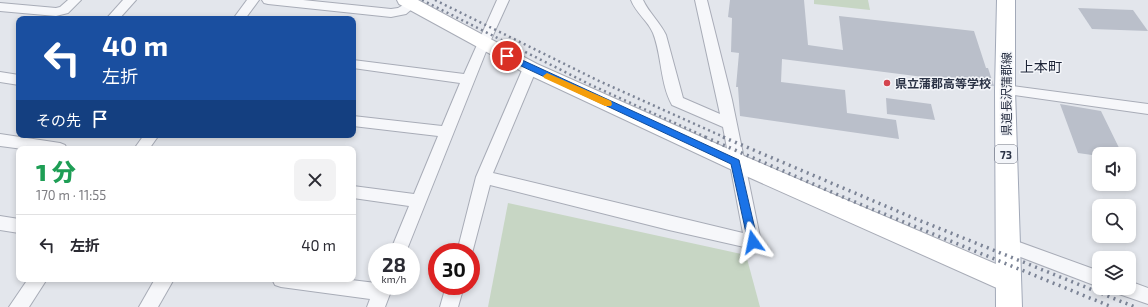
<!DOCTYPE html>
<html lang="ja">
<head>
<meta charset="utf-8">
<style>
  body { margin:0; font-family:"Exo 2","Noto Sans JP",sans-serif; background:#f2f2f3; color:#2b2b33; height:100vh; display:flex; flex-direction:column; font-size:15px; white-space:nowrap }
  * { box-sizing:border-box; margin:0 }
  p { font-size:13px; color:#7c7c81 }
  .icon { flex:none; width:22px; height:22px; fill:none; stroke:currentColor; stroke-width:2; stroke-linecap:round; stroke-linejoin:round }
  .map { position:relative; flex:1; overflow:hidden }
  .details { position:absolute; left:16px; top:146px; width:340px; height:136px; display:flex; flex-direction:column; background:#fff; border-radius:8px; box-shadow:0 2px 6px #0003 }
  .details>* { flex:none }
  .guide { position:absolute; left:16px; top:16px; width:340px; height:122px; border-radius:8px; box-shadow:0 2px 6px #0003; background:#1a4fa0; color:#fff; overflow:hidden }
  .buttons { position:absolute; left:1092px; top:147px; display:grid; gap:8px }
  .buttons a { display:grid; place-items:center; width:44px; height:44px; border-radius:8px; background:#fff; box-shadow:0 2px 6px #0003; font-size:20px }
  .speed { position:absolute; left:368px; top:243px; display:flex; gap:8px; font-size:20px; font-weight:700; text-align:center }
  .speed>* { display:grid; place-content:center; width:52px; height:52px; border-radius:50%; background:#fff; box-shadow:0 2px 6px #0003; line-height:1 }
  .speed small { font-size:10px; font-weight:400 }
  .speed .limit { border:6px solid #d22; background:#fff; color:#111 }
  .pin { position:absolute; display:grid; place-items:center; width:34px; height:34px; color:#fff; margin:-17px; border:2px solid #fff; border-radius:50%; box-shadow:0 1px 4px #0007 }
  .me { position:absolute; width:44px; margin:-22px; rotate:348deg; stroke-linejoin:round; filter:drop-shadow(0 0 3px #0008) }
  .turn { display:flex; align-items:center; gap:14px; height:84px; padding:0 20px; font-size:18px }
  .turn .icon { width:52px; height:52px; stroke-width:2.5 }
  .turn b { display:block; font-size:28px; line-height:34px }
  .then { display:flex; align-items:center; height:38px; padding:0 20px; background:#0003; gap:8px; font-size:15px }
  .round { display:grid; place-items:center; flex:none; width:42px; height:42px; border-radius:8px; background:#f2f2f3 }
  .head { display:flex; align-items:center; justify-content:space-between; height:68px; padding:0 20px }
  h1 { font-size:24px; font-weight:800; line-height:30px; color:#1e9e55 }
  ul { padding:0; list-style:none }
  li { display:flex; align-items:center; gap:12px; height:60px; padding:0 20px; border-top:1px solid #e1e1e2 }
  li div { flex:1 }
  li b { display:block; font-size:15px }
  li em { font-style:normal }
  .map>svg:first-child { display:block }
</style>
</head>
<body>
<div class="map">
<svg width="1148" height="307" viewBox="0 0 1148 307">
  <rect width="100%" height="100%" fill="#e3e6ec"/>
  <g fill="#c7d6c4">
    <path d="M814 0H868L870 10 814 4Z"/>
    <path d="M508 203 746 255 760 307H488Z"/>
  </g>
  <g fill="#babfca">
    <path d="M730 0H804L808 45 843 50 839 16 974 31 986 68H988L994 86 782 59 781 82 845 90 847 113 896 120 899 139 740 116 738 87H736L739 53 731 52 732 18 728 17Z"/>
    <path d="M1078 8 1133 10 1148 31 1092 29Z"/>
    <path d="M886 98 931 104 935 120 887 114Z"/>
    <path d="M1060 104 1101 111 1122 154H1099V156L1078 153Z"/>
  </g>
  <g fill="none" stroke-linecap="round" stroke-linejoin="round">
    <defs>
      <g id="street">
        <path d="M68 0H81L68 13 56 16 0 11V3L56 8 60 7Z"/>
        <path d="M123 0H136L119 19H106Z"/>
        <path d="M247 0H259L245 19H233Z"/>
        <path d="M262 0H303L391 9 398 8 412 0 416 1 418 4 406 14 391 17 268 4 264 3Z"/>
        <path d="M497 0H509L489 44 406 252H390L409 206 353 198V186L414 194 438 136 353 126V116L442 126 460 83 353 68V60L464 74Z"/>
        <path d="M631 0H643C649 13 660 22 666 35L683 98 720 114 695 0H707L732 100 761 242 759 247 753 249 669 230 490 185 471 257V252H457L476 177 523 68 525 65 530 63 535 65 537 68 493 173 743 233 723 127 672 105C660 83 662 56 653 33 648 21 636 13 631 0Z"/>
        <path d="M0 72 19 75V85L0 82Z"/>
        <path d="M1005 85 1148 104V114L1000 93 998 90 1000 87Z"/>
        <path d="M0 134 60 143 65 145 67 149H23L0 146Z"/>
        <path d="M144 135H159L149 149H134Z"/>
        <path d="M0 216 19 219V233L0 230Z"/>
        <path d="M1008 238 1099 271V287L1002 250 1000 245 1002 240Z"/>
        <path d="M28 279H47L29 307H9Z"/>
        <path d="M155 279H174L158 307H139Z"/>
        <path d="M272 279H343L376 283 377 282V286H393L385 307H367L370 299 281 287 275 285Z"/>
        <path d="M1129 281 1148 288V304L1119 294 1116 288H1129Z"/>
        <path d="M446 286H464L458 307H440Z"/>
      </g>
      <path id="secondary" d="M397 0H418L537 64 744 156 1017 273 1020 281 1017 289 1008 292 999 289 728 168 523 72 399 4Z"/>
      <path id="primary" d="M997 0H1015V90L1022 307H996L995 90Z"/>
    </defs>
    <use href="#street" stroke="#a8acb7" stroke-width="2"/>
    <use href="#secondary" stroke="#a8acb7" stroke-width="2"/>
    <use href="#primary" stroke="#a2a9b8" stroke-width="2"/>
    <use href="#street" fill="#f6f7fa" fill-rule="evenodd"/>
    <use href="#secondary" fill="#fff" fill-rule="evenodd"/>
    <use href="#primary" fill="#fff" fill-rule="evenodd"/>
    <g stroke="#7c8496" stroke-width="2.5" stroke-dasharray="2 3.5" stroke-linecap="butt">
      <path d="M422 0 591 85 708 138"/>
      <path d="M435 0 599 81 726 138"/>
    </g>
    <g stroke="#7c8496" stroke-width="3.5" stroke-dasharray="2 4.5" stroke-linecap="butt">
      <path d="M705 137 850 200 1112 307"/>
      <path d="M723 137 916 219 1135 307"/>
    </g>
  </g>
  <path fill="#1a73e8" stroke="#114b97" d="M507 53 739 160 758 242 756 245 753 246 749 245 748 242 731 164 504 58 503 56Z"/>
  <path fill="#f59e0b" d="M547 73 611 101 612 104 611 106H605L544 78 543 76Z"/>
  <circle fill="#d4454f" stroke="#f3f5f9" stroke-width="1.5" cx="887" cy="83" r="4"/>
  <g text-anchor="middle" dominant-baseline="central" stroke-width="3" stroke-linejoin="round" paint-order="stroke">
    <rect fill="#f3f5f9" stroke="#666c7b" stroke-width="1" x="995" y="145" width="22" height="18" rx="3"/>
    <g font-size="11" font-weight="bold" fill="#2a3245">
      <text x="1006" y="154">73</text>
    </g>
    <g font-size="12" font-weight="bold" fill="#2a3245" stroke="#f3f5f9" text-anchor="start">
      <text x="895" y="83">県立蒲郡高等学校</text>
    </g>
    <g font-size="12" fill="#2a3245" stroke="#f3f5f9">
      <text transform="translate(1006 94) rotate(-90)">県道長沢蒲郡線</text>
    </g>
    <g font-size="14" fill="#1c2336" stroke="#f3f5f9">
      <text x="1041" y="66">上本町</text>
    </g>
  </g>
</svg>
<div class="buttons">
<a><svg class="icon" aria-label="sound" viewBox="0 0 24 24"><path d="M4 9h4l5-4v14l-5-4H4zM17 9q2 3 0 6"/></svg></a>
<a><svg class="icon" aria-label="search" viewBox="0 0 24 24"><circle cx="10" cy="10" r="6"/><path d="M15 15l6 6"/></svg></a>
<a><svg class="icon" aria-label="layers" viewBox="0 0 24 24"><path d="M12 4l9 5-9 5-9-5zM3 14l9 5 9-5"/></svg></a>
</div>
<div class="speed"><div>28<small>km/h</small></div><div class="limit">30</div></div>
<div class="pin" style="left:507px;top:56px;background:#d93025"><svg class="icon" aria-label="arrive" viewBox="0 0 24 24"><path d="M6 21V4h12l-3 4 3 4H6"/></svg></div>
<svg class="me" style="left:753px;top:242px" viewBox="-20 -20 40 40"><path d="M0-17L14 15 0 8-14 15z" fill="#1a73e8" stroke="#fff" stroke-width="4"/></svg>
<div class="guide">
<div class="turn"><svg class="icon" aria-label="left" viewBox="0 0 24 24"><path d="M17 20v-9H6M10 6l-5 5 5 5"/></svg><div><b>40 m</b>左折</div></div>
<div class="then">その先<svg class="icon" aria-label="arrive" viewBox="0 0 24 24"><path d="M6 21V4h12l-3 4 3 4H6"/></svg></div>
</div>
<section class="details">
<div class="head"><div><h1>1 分</h1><p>170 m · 11:55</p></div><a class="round"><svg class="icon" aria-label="close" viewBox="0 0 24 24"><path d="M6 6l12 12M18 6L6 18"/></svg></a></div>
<ul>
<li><svg class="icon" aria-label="left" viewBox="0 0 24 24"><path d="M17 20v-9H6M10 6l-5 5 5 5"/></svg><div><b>左折</b></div><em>40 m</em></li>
</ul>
</section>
</div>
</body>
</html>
